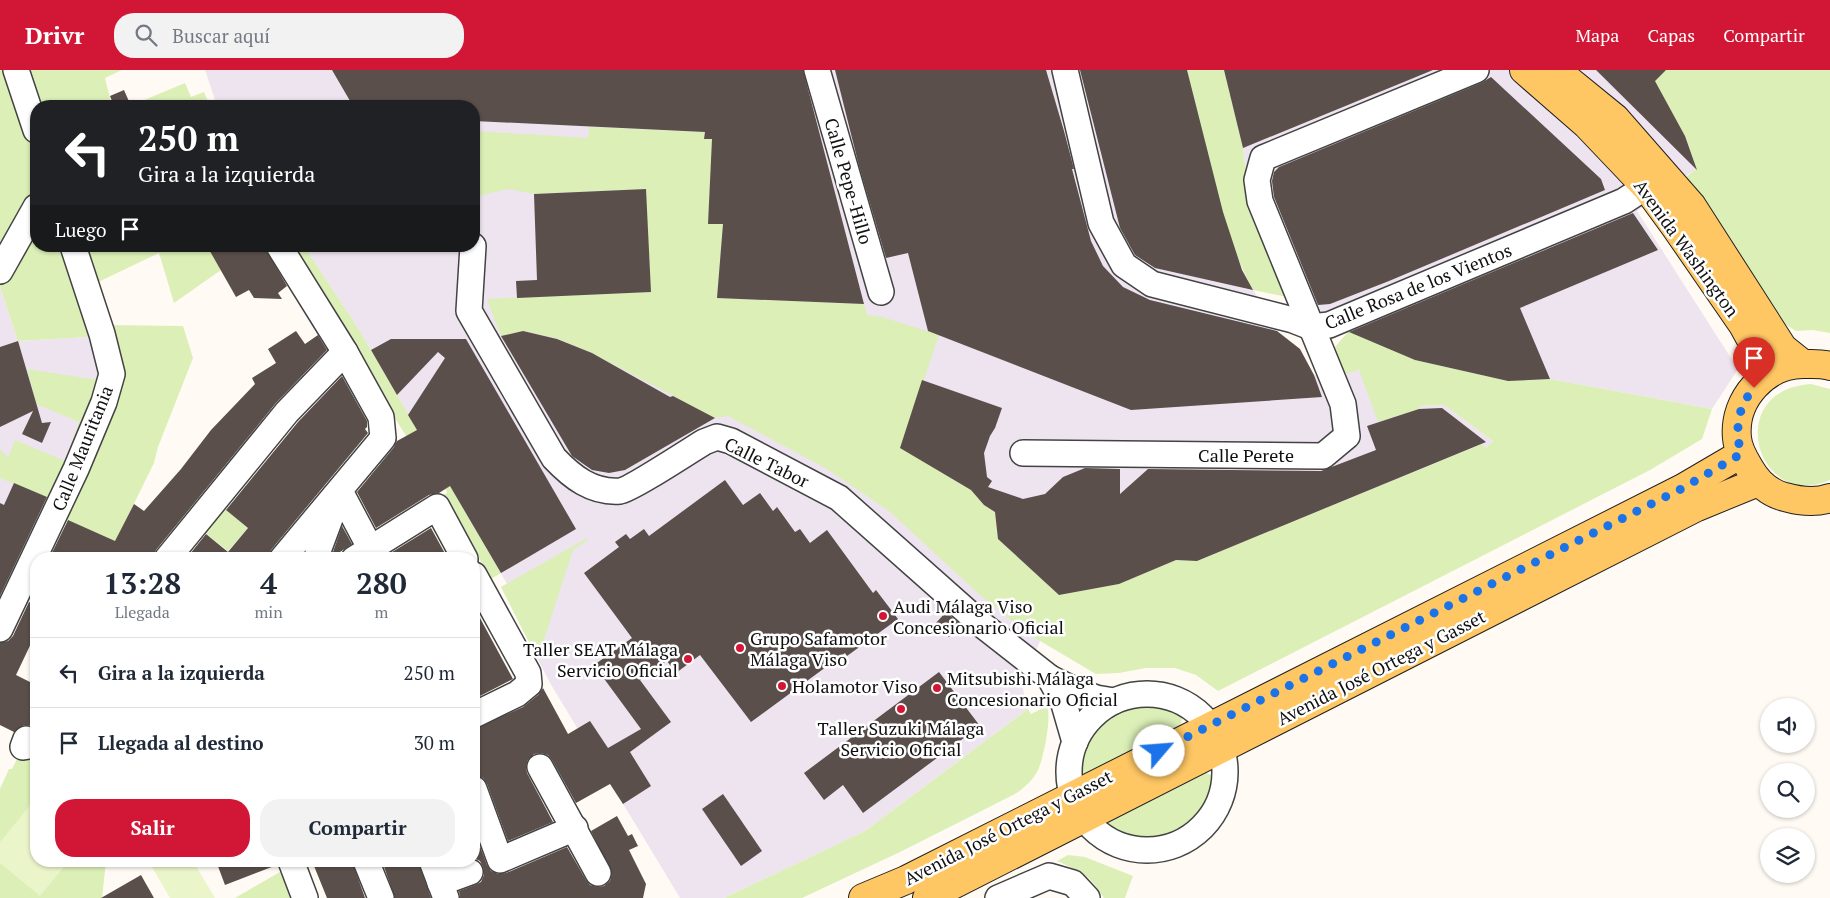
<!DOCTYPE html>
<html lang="es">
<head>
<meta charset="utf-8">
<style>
  body { margin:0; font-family:"PT Serif",serif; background:#f2f2f3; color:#1f2937; height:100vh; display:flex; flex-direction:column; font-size:19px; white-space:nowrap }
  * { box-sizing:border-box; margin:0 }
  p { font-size:16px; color:#747a83 }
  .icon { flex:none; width:28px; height:28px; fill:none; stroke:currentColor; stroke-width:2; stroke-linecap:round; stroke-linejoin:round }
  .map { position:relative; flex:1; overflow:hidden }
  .panel { position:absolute; left:30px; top:482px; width:450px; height:315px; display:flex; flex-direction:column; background:#fff; border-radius:20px; box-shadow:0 1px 4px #0004 }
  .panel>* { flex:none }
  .hud { position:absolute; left:30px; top:30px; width:450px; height:152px; border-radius:20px; box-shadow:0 1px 4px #0004; background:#202124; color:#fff; overflow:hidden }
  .buttons { position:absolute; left:1760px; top:628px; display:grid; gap:10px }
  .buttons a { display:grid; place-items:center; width:55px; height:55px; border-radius:50%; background:#fff; box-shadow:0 1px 4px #0004; font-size:25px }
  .pin { position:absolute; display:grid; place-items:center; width:42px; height:42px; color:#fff; margin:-51px -21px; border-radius:50% 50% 50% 0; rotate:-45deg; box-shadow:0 0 5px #0007 }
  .pin .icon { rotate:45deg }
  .me { position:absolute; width:55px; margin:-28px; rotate:63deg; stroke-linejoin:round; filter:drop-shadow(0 0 4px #0008) }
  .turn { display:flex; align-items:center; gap:18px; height:105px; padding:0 25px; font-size:22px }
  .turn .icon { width:65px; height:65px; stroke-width:2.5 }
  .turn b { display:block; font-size:35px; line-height:42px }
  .then { display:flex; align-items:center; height:48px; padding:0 25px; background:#0003; gap:10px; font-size:19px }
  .eta { display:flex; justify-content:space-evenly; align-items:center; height:85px; text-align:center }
  .eta b { font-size:30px; font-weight:800; line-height:35px }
  .primary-button { display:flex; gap:10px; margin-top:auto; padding:10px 25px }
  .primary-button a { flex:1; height:58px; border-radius:20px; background:#d21635; color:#fff; font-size:20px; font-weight:800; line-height:58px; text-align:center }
  .primary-button a+a { background:#f2f2f3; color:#1f2937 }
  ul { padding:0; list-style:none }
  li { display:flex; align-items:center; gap:15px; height:70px; padding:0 25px; border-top:1px solid #e0e1e3 }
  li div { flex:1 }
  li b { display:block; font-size:19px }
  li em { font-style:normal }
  header { display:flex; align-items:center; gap:30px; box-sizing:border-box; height:70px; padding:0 25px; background:#d21635; color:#fff }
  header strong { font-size:24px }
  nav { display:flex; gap:28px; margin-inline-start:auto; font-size:18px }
  .search { width:350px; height:45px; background:#f2f2f3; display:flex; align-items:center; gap:12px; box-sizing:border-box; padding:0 18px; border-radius:20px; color:#747a83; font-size:19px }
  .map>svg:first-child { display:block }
</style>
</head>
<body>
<header>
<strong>Drivr</strong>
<div class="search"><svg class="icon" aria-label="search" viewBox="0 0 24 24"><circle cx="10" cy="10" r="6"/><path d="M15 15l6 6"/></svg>Buscar aquí</div>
<nav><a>Mapa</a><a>Capas</a><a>Compartir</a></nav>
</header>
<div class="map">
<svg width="1830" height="828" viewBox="0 0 1830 828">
  <rect width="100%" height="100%" fill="#fffbf4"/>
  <g fill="#ede4ef">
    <path d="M205 0H1187L1242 200 1277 261 1300 279 1314 305 1345 304 1358 300 1418 336 1444 335 1493 371 1486 378 1482 374 1197 491 1176 490 1119 514 1059 525 1022 615 1028 639 865 761 724 828H680L550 613 501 517 507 514 358 258 304 176H474V36H217Z"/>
    <path d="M1224 0H1666L1655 12 1685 66 1696 99 1637 141 1738 299 1712 339 1550 309 1509 311 1415 290 1358 266 1287 227 1247 109 1243 78Z"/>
    <path d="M0 217 18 271 89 267 101 303 0 540Z"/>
  </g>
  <g fill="#dbefb7">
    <path d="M0 0H4L33 68 36 104V176H65L96 266 92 275 89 267 18 271 0 217Z"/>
    <path d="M25 0H122L105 8 112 36H36Z"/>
    <path d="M1187 0H1224L1243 78 1247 109 1287 227 1253 220C1219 157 1204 70 1187 0Z"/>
    <path d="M1666 0H1830V263L1813 260 1796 261 1783 253 1685 108 1696 99 1691 93 1694 91 1685 66 1655 11Z"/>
    <path d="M185 13 191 27 204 22 210 36H130Z"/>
    <path d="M589 57 705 62V69H712L708 154H723L717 228 864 234 867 245 882 247 939 265 901 378 971 420 984 435 995 441 998 469 1059 525 1119 514 1176 490 1197 491 1482 374 1486 378 1493 371 1444 335 1419 336V339L1378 352 1359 300 1345 304 1335 277 1349 261 1415 290 1508 311 1550 309 1712 339 1702 369 1650 400 1218 621 1196 605 1175 598H1146L1119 603 1096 604 1030 565 980 525 889 441 827 399 728 346 715 348 592 283 556 268 523 261 501 266 487 229 651 222 645 119 534 124 508 119 474 127V61L588 68Z"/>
    <path d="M81 176H207L221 200 174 233 159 183 94 214Z"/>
    <path d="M286 176H304L358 258 501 503 491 509 443 425 447 423 446 419 441 421Z"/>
    <path d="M108 255 183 256 193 288 158 377 154 393 115 472 64 449 125 307Z"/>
    <path d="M27 299 98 310 73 395 65 392 49 428 0 408V379L8 388 15 370 65 391 79 352 36 334Z"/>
    <path d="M1811 314 1830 319V410C1757 443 1721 320 1811 314Z"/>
    <path d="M220 435 248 458 228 481 200 459Z"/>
    <path d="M587 468 588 470 573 480 540 582 535 584 501 517Z"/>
    <path d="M1047 636C1052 647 1043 692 1037 702 1031 712 1024 718 1015 724L900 782 802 828H724L865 761 1028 639 1031 644Z"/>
    <path d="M1140 636C1156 636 1168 638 1182 648L1181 655 1082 706 1079 701C1083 665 1104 642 1140 636Z"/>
    <path d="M36 675V791H106L102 828H0V719L9 699H12L23 677Z"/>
    <path d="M1205 702 1212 706C1205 762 1158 782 1109 758V750Z"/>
    <path d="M1068 785 1085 787 1133 806 1125 828H1104C1091 805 1079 801 1057 791Z"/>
    <path d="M280 802 291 828H235Z"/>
  </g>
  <g fill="#ebf5ca">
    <path d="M36 728V791H69L40 826 0 793V772Z"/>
    <path d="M151 791H193L215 828H170L149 792Z"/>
  </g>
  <g fill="#5a4f4b">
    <path d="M332 0H803L864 234 717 228 723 154H708L712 69H704L705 62 474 51V36H353Z"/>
    <path d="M835 0H1046L1064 61 1074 99H1072L1091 171 1103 196 1123 217 1150 230 1277 261 1300 279 1314 305 1322 327 1131 340 928 261 908 183 886 188 859 96Z"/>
    <path d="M1080 0H1187L1223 142 1242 200 1253 220 1155 198 1135 185 1120 158Z"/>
    <path d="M1224 0H1433L1243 78Z"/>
    <path d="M1596 0H1666L1655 11 1685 66 1697 100Z"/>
    <path d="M1491 7 1601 109 1605 120 1389 211 1330 234 1318 235 1274 127 1272 111 1274 102 1279 97 1481 13Z"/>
    <path d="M124 20 131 36H114L110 26Z"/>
    <path d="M646 119 651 222 517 228 516 211 537 210 534 124Z"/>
    <path d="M1633 143 1658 180 1520 238 1550 309 1508 311 1415 290 1349 262Z"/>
    <path d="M207 176H264L287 216 278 223 282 229 254 228 249 220 236 227Z"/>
    <path d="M296 261 305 274 318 265 327 280 276 333 156 480 153 489H49L68 450 115 471 134 434 144 441 181 399 211 360 255 314 252 308 276 293 268 279Z"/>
    <path d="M523 261 557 269 592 283 670 327 673 326 715 348 625 400 609 403 592 400 572 386 501 266Z"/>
    <path d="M391 269H466L576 459 501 503 450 416 439 423 429 425 376 458 357 422 394 377 397 371 417 360 408 345 445 288 438 282 397 325 371 280Z"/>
    <path d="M18 271 42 353 51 352 42 373 22 364 33 341 0 357V277Z"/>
    <path d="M342 306 367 351V357L365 359 368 363 271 480 268 489H186L206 464 228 482 248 458 226 440 298 352Z"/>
    <path d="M922 310 1002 338 995 358 990 366 984 383 987 407 992 411 988 417 1023 429 1045 424 1063 407 1085 398 1120 399V424L1148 399 1321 401 1376 380 1367 356 1419 339 1442 338 1486 372 1197 491 1176 490 1119 514 1059 525 998 469 995 442 984 435 971 420 900 378Z"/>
    <path d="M725 410 743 435 760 423 773 441 777 437 795 462 800 459 810 473 827 460 873 523 876 520 898 549 847 586 845 583 751 652 700 585 676 603 667 591 640 610 671 652 630 682 651 716 623 734 610 714 576 733 552 690 548 685 541 683 534 684 528 690 526 696 527 703 553 752 508 771 487 714 483 708 474 705V659L523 637 538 625 543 618 568 664 590 651 608 678 641 659 594 595 632 568 584 503 619 477 615 472 626 464 630 469 644 459 649 466Z"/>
    <path d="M14 413 47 427 0 526V433L4 435Z"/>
    <path d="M342 456 352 474 334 486 333 482Z"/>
    <path d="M431 458 448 489H390L389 484Z"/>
    <path d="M29 532 36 536V563L16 605 36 615V656L24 655 14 662 0 655V573L8 571 13 566Z"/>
    <path d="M474 537 513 609 478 627 474 617Z"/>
    <path d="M946 542 961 555 949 567 935 554Z"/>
    <path d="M939 602 980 656 863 743 843 715 824 730 804 703Z"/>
    <path d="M723 724 762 781 741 796 702 739Z"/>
    <path d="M617 746 628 766 632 764 638 776 629 780 646 814 643 828H460L459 821 475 815 481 812 484 805 483 797 480 791 474 788V760L487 795 491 801 498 804 506 803 567 777 586 810 590 815 597 817 604 816 610 811 612 803 591 761Z"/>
    <path d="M216 791H277V795L225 815Z"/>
    <path d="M312 791H352L365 828H327Z"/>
    <path d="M382 791H418L431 828H395Z"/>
    <path d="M141 805 154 828H101Z"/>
  </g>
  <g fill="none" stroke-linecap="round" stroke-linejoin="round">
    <defs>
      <g id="minor">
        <path d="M16 0 36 60"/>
        <path d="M817 0 881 222"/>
        <path d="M1065 0 1101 153 1124 195 1152 214 1293 250 1311 257 1329 255 1624 131 1662 106"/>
        <path d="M279 176 345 282 381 347 383 368 282 489"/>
        <path d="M473 176 469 241 554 388C572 407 592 423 620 421 630 420 691 380 704 372L717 367 731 371 839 428 981 554 1050 608 1077 621 1096 628 1114 631"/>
        <path d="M0 201 36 137"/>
        <path d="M1023 383 1323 386 1347 366 1343 334 1260 131 1257 110 1263 88 1476 0"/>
        <path d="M340 421 376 489"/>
        <path d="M167 489 287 342 345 282"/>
        <path d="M320 489 318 481 334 438"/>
        <path d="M354 489 437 437 465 489"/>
        <path d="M474 505 528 603 529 614 517 624 474 645"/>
        <path d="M0 559 76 399 104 332 112 304 102 264 73 176"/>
        <path d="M1050 608 1064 634 1075 672"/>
        <circle cx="1147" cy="702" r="78"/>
        <path d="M36 670 33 672 26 669 23 677 36 675"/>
        <path d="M540 697 598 803"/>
        <path d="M474 719 500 790 575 758"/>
        <path d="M291 791 305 828"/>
        <path d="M366 791 381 828"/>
        <path d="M432 791 446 828"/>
        <path d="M440 813 470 802"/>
        <path d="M998 828 1049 806 1073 813 1087 828"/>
      </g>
      <g id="major">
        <path d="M1524 0 1587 55 1646 117 1676 158 1743 255 1760 286 1761 308"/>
        <path d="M1556 0 1615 48 1692 136 1783 278 1803 294"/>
        <path d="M1830 296C1822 293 1812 294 1803 294 1766 294 1733 329 1737 368 1738 380 1744 389 1750 399 1758 413 1769 423 1785 427 1799 431 1816 433 1830 428"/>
        <path d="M863 828 906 810 1683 418 1741 384"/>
        <path d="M927 828 1697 437 1758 412"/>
      </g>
    </defs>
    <use href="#minor" stroke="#434343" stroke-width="28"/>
    <use href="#major" stroke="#212121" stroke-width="30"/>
    <use href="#minor" stroke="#fff" stroke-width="25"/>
    <use href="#major" stroke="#ffc764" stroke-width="28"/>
  </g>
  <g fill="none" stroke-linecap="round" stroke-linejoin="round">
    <path stroke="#1a73e8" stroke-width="9" stroke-dasharray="0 16.2" d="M1159 681 1683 418 1741 384C1735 359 1737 338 1754 318"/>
  </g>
  <g fill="#d21635" stroke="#fff" stroke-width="2">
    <circle cx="883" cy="546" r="5"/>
    <circle cx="740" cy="578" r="5"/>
    <circle cx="688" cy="589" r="5"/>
    <circle cx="782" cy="616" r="5"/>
    <circle cx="937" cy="618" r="5"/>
    <circle cx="901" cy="639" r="5"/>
  </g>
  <g text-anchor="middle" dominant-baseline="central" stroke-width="5" stroke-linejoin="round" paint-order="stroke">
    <g font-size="18" fill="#101010" stroke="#fff">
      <text transform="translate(849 111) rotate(74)">Calle Pepe-Hillo</text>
      <text transform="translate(1687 178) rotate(54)">Avenida Washington</text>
      <text transform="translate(1418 216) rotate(-22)">Calle Rosa de los Vientos</text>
      <text transform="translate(82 378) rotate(-68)">Calle Mauritania</text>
      <text x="1246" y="385">Calle Perete</text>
      <text transform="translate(767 392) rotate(26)">Calle Tabor</text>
      <text transform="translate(1381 597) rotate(-27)">Avenida José Ortega y Gasset</text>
      <text transform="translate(1008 757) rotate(-27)">Avenida José Ortega y Gasset</text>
    </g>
    <g font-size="18" fill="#101010" stroke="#fff" text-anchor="start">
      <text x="893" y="536">Audi Málaga Viso<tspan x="893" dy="21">Concesionario Oficial</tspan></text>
      <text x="750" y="568">Grupo Safamotor<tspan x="750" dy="21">Málaga Viso</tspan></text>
      <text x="678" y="579" text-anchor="end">Taller SEAT Málaga<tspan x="678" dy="21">Servicio Oficial</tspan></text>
      <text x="947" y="608">Mitsubishi Málaga<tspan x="947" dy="21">Concesionario Oficial</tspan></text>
      <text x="792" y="616">Holamotor Viso</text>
      <text x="901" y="658" text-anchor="middle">Taller Suzuki Málaga<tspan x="901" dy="21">Servicio Oficial</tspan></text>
    </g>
  </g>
</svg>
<div class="buttons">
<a><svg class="icon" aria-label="sound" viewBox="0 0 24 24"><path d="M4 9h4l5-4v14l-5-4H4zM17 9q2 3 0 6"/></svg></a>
<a><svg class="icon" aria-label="search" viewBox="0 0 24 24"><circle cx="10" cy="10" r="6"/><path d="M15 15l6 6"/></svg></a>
<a><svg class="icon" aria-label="layers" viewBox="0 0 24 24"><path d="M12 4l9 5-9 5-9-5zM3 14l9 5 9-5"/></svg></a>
</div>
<div class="pin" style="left:1754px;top:318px;background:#d93025"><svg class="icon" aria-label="arrive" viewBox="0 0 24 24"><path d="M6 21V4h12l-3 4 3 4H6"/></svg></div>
<svg class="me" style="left:1159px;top:681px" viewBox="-20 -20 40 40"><circle r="19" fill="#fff"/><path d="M0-13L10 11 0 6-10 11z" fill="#1a73e8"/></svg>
<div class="hud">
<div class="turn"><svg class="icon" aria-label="left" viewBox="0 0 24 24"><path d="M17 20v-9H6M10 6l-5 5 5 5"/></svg><div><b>250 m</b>Gira a la izquierda</div></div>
<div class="then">Luego<svg class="icon" aria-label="arrive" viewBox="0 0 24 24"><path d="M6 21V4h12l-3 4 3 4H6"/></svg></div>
</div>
<section class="panel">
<div class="eta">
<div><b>13:28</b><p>Llegada</p></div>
<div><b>4</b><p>min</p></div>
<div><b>280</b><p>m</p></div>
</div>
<ul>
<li><svg class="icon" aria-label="left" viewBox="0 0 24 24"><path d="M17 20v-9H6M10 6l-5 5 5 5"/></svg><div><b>Gira a la izquierda</b></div><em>250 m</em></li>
<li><svg class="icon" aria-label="arrive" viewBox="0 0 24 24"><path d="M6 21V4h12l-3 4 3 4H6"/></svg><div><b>Llegada al destino</b></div><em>30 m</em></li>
</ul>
<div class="primary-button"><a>Salir</a><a>Compartir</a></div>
</section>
</div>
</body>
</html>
